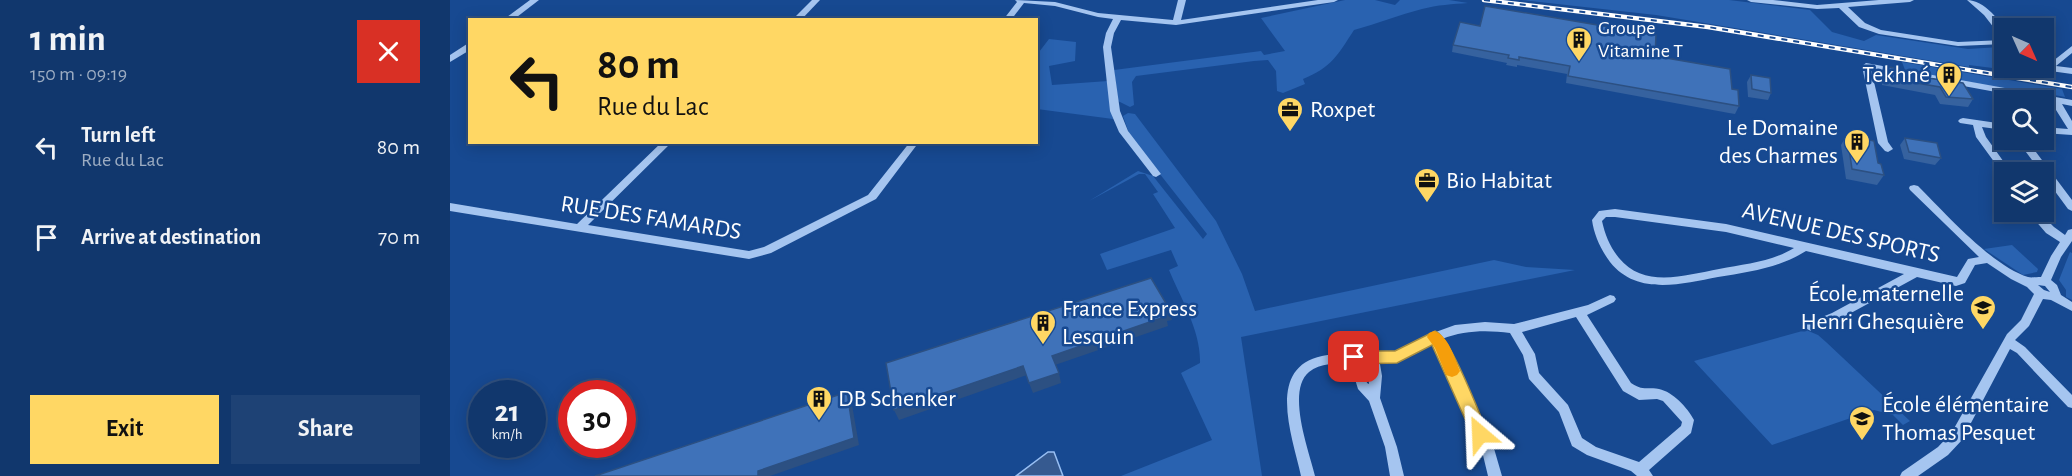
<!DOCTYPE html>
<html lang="en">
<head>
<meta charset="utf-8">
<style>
  body { margin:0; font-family:"Alegreya Sans",sans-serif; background:#1e4275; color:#f1f3f6; height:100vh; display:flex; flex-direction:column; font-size:22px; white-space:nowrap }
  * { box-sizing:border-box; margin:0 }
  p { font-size:20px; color:#9cacc2 }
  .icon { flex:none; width:33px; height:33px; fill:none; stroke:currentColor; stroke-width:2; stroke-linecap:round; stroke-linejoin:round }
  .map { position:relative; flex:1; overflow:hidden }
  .sheet { display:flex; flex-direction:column; background:#11376d; width:450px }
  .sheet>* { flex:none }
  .guide { position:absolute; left:18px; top:18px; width:570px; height:126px; border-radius:0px; box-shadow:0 3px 15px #0003,0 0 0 2px #305180; background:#ffd764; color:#111; overflow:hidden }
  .needle { width:39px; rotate:135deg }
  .controls { position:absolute; left:1544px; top:18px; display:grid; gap:12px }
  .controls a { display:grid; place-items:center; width:60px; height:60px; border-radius:0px; background:#11376d; box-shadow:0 3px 15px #0003,0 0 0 2px #305180; font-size:30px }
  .speed { position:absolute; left:18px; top:380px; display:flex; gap:12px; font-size:30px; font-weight:700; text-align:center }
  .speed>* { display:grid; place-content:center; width:78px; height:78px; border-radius:50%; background:#11376d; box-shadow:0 3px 15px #0003,0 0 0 2px #305180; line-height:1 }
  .speed small { font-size:15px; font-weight:400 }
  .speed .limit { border:9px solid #d22; background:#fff; color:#111 }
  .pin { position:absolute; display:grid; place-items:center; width:51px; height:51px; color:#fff; margin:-26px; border-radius:12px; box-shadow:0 3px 9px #0006 }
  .me { position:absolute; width:66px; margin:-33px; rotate:334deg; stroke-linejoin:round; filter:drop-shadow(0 0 4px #0008) }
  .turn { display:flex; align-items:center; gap:21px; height:126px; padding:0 30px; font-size:27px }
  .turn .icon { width:78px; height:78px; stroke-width:2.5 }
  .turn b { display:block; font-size:42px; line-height:51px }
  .round { display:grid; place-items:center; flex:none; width:63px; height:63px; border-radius:0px; background:#1e4275 }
  .headline { display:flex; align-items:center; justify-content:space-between; height:102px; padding:0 30px }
  h1 { font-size:36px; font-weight:600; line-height:45px }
  .action { display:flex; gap:12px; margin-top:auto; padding:12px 30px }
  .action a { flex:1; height:69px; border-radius:0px; background:#ffd764; color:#111; font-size:24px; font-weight:600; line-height:69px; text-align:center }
  .action a+a { background:#1e4275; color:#f1f3f6 }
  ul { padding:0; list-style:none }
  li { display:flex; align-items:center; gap:18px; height:90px; padding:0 30px }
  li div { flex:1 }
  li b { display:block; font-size:22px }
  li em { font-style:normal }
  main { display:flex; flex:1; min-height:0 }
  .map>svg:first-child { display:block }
</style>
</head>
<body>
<main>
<section class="sheet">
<div class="headline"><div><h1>1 min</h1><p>150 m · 09:19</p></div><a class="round" style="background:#d93025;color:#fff"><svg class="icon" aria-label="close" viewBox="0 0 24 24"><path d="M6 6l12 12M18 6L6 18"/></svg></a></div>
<ul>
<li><svg class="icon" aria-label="left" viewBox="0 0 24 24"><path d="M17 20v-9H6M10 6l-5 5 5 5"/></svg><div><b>Turn left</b><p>Rue du Lac</p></div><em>80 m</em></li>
<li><svg class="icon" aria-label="arrive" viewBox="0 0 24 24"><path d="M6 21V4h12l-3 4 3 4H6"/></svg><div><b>Arrive at destination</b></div><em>70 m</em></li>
</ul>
<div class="action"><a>Exit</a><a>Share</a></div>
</section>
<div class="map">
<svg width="1622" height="476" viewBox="0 0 1622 476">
  <rect width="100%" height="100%" fill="#174991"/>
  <g fill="#2962b0">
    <path d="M895 0H925L945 5 950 0H999L1018 3C1003 4 987 5 972 9 948 15 927 24 904 30 887 56 882 67 853 79L855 84 833 93 827 91 826 71 818 60 804 61 686 76 682 82 684 105 680 107 668 101 664 70 811 51 814 55 835 51 811 18Z"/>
    <path d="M1071 0H1279L1360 10 1382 32 1414 41 1426 35 1518 49 1550 47 1554 48V68L1582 70 1589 74 1519 65V67L1206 15Z"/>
    <path d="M599 39 626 42 625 61 599 66 602 85 658 81 663 119 587 109 586 56Z"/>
    <path d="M1452 62 1612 89 1615 97 1593 93 1594 96 1455 70Z"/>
    <path d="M678 113 685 114 766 221 792 274 805 311 1044 260 1076 267 1125 270 791 337 812 476H671L762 440 731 373 750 363C751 331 731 299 719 270L728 266 721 250 657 270 650 254 725 228 703 194 708 192 695 174H689L639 201 688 171 703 176 753 239 757 234 680 136 673 116Z"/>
    <path d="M1562 245 1588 269 1587 272 1573 275 1534 249Z"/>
    <path d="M1620 252 1622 253V300L1616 297V290L1609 280Z"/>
    <path d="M1356 330 1368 335 1376 342 1460 421 1453 425 1443 415 1424 410 1322 445 1244 361Z"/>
  </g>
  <path fill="#365a90" stroke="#98bff3" stroke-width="1.5" d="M598 452H604L613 476H566Z"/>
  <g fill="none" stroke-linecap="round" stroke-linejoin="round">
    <g fill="#a5c5f0" fill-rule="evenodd">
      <path d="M80 0H89L63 20H53Z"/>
      <path d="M362 0H370L351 20H342Z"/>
      <path d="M565 0 605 2 648 13 723 20 728 0H736L731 20 868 0H888L884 2 726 25 671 20 664 33 661 47 670 111 678 131 711 174 706 177 703 176 669 132 660 111 653 47 656 33 663 19 648 17 605 6 574 3 561 20H553L567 2Z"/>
      <path d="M1297 0H1323L1367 5 1429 0H1464L1460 2 1398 7 1415 23 1431 30 1508 42 1554 40V44L1508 46 1429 34 1409 27 1389 8 1367 9 1301 2Z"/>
      <path d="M1517 0C1533 0 1554 21 1554 37H1551L1534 15Z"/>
      <path d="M17 44H20V50L0 62V55Z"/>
      <path d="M1622 46V53L1606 66 1622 68V74L1593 70 1589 68H1593V64L1598 65Z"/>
      <path d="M1416 63 1622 100V106L1612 104 1622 121V135L1593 133V127L1618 129 1601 102 1421 69 1438 142 1443 149 1438 152 1435 151 1428 143 1412 66Z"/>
      <path d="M1513 118 1554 124V130L1532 127 1536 137 1561 172H1554V175L1553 174 1526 137 1523 125 1510 123 1508 121 1510 119Z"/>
      <path d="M1567 140H1577L1622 200V211L1618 209 1593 175V172H1591Z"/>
      <path d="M212 142H222L138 225 299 251 314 247 418 195 460 142H469L426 199 321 253 299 259 0 211V203L127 224Z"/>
      <path d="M1464 185 1468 186C1494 212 1542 266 1578 277 1581 278 1586 277 1591 277L1601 256 1610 242 1596 233 1578 212H1589L1604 227 1615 235 1618 230 1622 229V241L1611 257 1601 280 1607 285 1611 295 1622 302V311L1601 300 1593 299 1579 326 1565 340 1575 347 1622 395V408L1618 407 1567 353 1560 349 1512 440 1498 455 1468 476H1450L1452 472 1488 447 1502 432 1557 334 1571 320 1584 294 1577 287 1561 279 1537 263 1525 265 1515 283 1506 286 1467 277 1390 319 1361 331 1357 329 1355 326 1357 323 1382 313 1454 274 1356 251C1329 268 1299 272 1268 277 1231 284 1187 296 1160 262 1151 250 1144 235 1142 220L1149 211 1165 209 1276 224 1507 277 1518 259 1529 257 1460 190 1459 188 1460 186ZM1156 217H1165L1276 232 1344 248C1321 262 1295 264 1269 269 1236 275 1194 289 1169 258 1160 247 1155 235 1152 221ZM1588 285 1595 286 1600 292 1594 290Z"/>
      <path d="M1160 295 1164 296 1166 299 1164 302 1137 315 1181 383C1193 391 1196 387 1209 389 1223 392 1237 407 1244 420L1241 433 1199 470 1203 476H1187L1181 471 1137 455 1122 446 1109 412 1079 379 1073 355 1060 333C1038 330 1014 330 992 339L999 349 1028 420 1043 445 1052 476H1038L1031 447 1017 423 988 351 983 344C966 354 950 363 930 364L932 376 930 398 947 447 954 476H940L935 447 919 401 908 389 900 363C887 363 870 363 859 372 836 391 859 451 865 476H851C843 438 815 368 872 356 881 354 901 351 908 354H936L947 352 983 333 1005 325 1035 322 1064 324 1138 305ZM1126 317 1173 391 1189 400 1207 399 1213 401 1232 422 1231 426 1189 462 1146 447 1132 438 1118 405 1089 373 1085 354 1072 332ZM912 364H918L919 384 917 383Z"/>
    </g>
    <defs>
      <path id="rail" d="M1034 0 1258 27 1622 87"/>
    </defs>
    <use href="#rail" stroke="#fff" stroke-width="4.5"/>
    <use href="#rail" stroke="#174991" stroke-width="2" stroke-dasharray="6" stroke-linecap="butt"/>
  </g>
  <g fill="#36629f">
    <path d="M1003 45 1205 56 1282 89 1289 106 1285 114 1279 113 1116 83 1117 74 1067 65V67L1056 65 1057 63 1002 52Z"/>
    <path d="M1434 66 1471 77 1523 99 1518 107 1490 104 1485 95 1432 85 1430 74Z"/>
    <path d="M1301 75 1321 93 1318 100 1298 97 1297 82Z"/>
    <path d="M1397 135 1428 163 1434 175 1427 185 1396 179 1391 145Z"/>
    <path d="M1455 138 1491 158 1485 165 1454 159 1450 145Z"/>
  </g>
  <g fill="#2c5082">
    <path d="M720 310 722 320 717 321 718 326 605 365 602 356Z"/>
    <path d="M573 366 577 375 449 420 444 410Z"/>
    <path d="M609 373 611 383 583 393 579 383Z"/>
    <path d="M397 392 401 399 409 445 320 476H308V471Z"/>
  </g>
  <g fill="#3f72b9" stroke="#2c5082" stroke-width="1.5">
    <path d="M1035 6 1206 35 1205 56 1280 69 1282 89 1288 90 1289 106 1118 76 1120 66 1069 57V60L1058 58 1059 55 1003 45 1010 22 1030 26Z"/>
    <path d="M1434 66 1469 73 1471 77 1513 83 1523 99 1496 97 1490 87 1437 78Z"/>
    <path d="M1301 75 1320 78 1321 93 1302 89Z"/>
    <path d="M1397 135 1424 141 1428 163 1431 164 1434 175 1402 169Z"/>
    <path d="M1455 138 1487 143 1491 158 1459 152Z"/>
    <path d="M701 278 720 310 716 311 717 316 602 356 609 373 579 383 573 366 444 410 436 363Z"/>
    <path d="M397 392 404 438 308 471V476H145Z"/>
  </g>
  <path fill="#ffd764" stroke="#a68c41" stroke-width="1.5" d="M985 331C1000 336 1030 415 1038 434L1036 439 1030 441 1024 439 982 345 947 363 904 364 898 362 896 357 898 353 904 351H945Z"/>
  <path fill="#f59e0b" d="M984 331C999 336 1004 357 1010 371L1007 375 1002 377 996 375 985 348 977 337 979 333Z"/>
  <defs>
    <symbol id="building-pin" viewBox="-11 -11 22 30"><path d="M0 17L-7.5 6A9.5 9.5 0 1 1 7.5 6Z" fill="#ffd764" stroke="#174991"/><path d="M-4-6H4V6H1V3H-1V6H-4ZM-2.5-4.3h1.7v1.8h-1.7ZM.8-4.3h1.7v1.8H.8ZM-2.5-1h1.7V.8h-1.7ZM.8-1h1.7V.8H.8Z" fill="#111"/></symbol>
    <symbol id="office-pin" viewBox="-11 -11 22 30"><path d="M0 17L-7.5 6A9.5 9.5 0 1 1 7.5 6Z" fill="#ffd764" stroke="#174991"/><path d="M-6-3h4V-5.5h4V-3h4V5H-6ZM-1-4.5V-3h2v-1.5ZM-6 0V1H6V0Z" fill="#111"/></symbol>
    <symbol id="school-pin" viewBox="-11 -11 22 30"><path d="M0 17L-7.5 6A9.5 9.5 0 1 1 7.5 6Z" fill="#ffd764" stroke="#174991"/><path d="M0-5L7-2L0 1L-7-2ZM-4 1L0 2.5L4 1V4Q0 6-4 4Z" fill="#111"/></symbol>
  </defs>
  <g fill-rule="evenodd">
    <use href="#building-pin" x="1114" y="25" width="30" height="40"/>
    <use href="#building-pin" x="1484" y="60" width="30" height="40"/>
    <use href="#office-pin" x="825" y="95" width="30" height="40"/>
    <use href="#building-pin" x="1392" y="127" width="30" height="40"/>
    <use href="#office-pin" x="962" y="166" width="30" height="40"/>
    <use href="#school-pin" x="1518" y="293" width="30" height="40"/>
    <use href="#building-pin" x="578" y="308" width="30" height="40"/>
    <use href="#building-pin" x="354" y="384" width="30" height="40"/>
    <use href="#school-pin" x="1397" y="404" width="30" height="40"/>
  </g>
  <g text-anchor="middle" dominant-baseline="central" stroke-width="5" stroke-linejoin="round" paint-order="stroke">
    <g font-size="20" fill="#fff" stroke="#174991" text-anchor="start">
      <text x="1148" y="28">Groupe<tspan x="1148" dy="23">Vitamine T</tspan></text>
    </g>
    <g font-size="24" fill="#fff" stroke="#174991" text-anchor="start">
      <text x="1480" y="75" text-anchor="end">Tekhné</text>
      <text x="860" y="110">Roxpet</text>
      <text x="1388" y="128" text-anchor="end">Le Domaine<tspan x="1388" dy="28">des Charmes</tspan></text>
      <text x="996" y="181">Bio Habitat</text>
      <text x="1514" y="294" text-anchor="end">École maternelle<tspan x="1514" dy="28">Henri Ghesquière</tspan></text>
      <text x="612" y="309">France Express<tspan x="612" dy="28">Lesquin</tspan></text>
      <text x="388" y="399">DB Schenker</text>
      <text x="1432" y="405">École élémentaire<tspan x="1432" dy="28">Thomas Pesquet</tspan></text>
    </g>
    <g font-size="24" fill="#fff" stroke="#174991">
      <text transform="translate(201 218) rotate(9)">RUE DES FAMARDS</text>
      <text transform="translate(1391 233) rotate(13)">AVENUE DES SPORTS</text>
    </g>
  </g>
</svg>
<div class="controls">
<a><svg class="needle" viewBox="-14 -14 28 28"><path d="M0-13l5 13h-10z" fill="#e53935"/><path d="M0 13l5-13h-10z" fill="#9cacc2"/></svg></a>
<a><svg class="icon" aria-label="search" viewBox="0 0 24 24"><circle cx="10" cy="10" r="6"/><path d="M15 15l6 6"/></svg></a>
<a><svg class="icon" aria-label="layers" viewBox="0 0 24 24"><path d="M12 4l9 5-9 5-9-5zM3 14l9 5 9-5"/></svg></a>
</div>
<div class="speed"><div>21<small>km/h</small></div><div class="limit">30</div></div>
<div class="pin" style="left:904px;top:357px;background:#d93025"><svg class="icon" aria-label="arrive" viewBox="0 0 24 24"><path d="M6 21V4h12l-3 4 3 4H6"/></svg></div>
<svg class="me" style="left:1030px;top:434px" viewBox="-20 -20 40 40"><path d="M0-17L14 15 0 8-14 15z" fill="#ffd764" stroke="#fff" stroke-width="4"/></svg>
<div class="guide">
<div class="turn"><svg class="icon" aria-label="left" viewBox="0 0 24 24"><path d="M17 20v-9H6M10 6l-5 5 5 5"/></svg><div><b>80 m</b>Rue du Lac</div></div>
</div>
</div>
</main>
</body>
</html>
